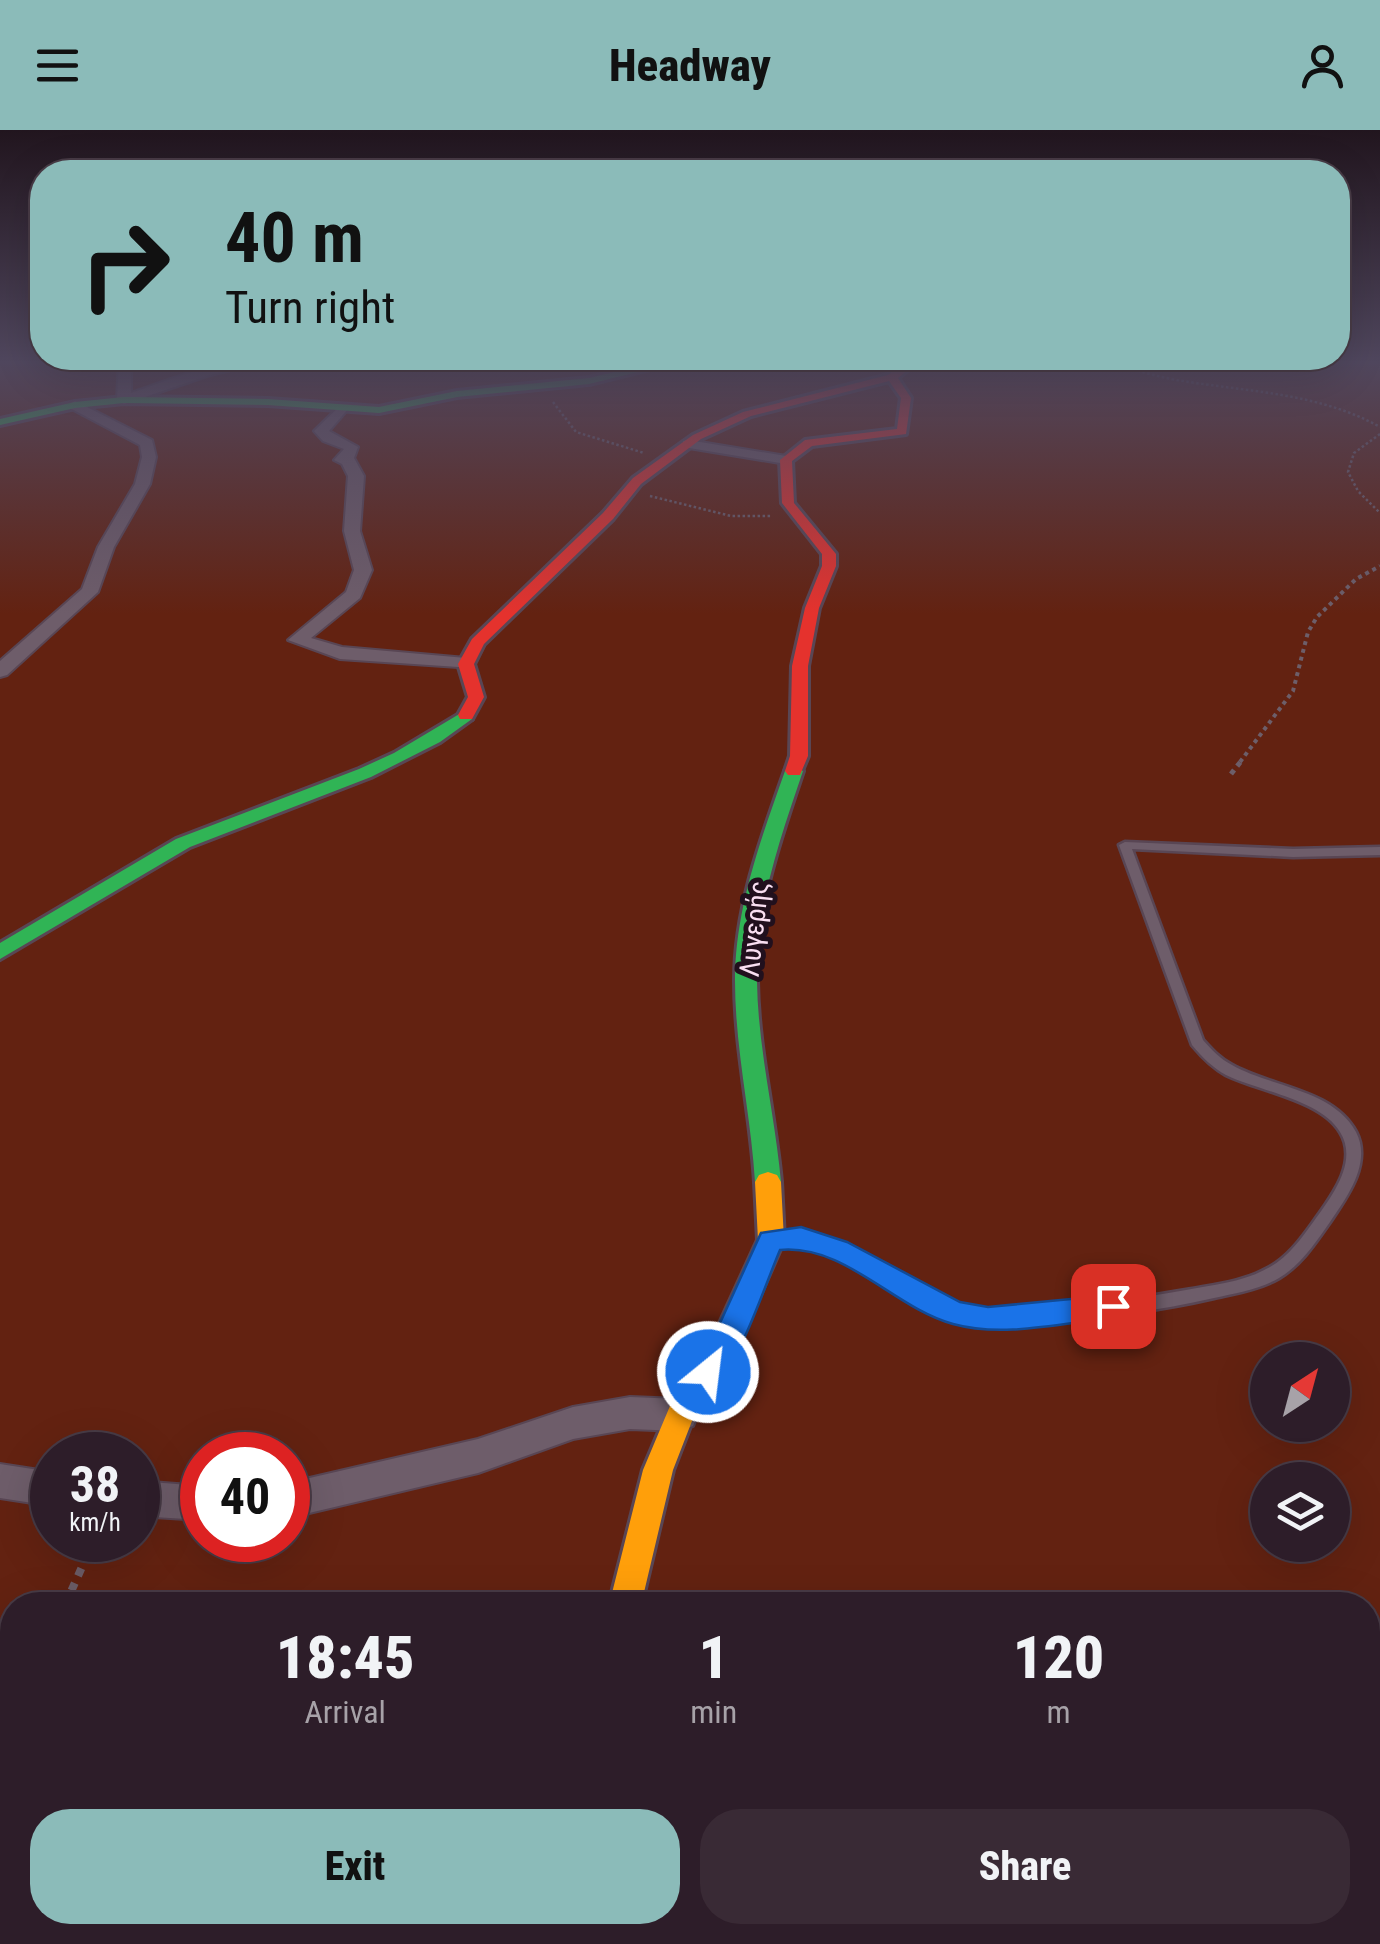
<!DOCTYPE html>
<html lang="en">
<head>
<meta charset="utf-8">
<style>
  body { margin:0; font-family:"Roboto Condensed",sans-serif; background:#392a35; color:#f1f3f6; height:100vh; display:flex; flex-direction:column; font-size:38px; white-space:nowrap }
  * { box-sizing:border-box; margin:0 }
  p { font-size:32px; color:#a7a2a8 }
  .icon { flex:none; width:55px; height:55px; fill:none; stroke:currentColor; stroke-width:2; stroke-linecap:round; stroke-linejoin:round }
  .map { position:relative; flex:1; overflow:hidden }
  .panel { position:absolute; left:0px; top:1462px; width:1380px; height:352px; display:flex; flex-direction:column; background:#2d1d29; border-radius:40px 40px 0 0; box-shadow:0 10px 40px #0002,0 0 0 2px #483b46 }
  .panel>* { flex:none }
  .guide { position:absolute; left:30px; top:30px; width:1320px; height:210px; border-radius:40px; box-shadow:0 10px 40px #0002,0 0 0 2px #483b46; background:#8bbbb9; color:#111; overflow:hidden }
  .needle { width:65px; rotate:36deg }
  .fabs { position:absolute; left:1250px; top:1212px; display:grid; gap:20px }
  .fabs a { display:grid; place-items:center; width:100px; height:100px; border-radius:50%; background:#2d1d29; box-shadow:0 10px 40px #0002,0 0 0 2px #483b46; font-size:50px }
  .speed { position:absolute; left:30px; top:1302px; display:flex; gap:20px; font-size:50px; font-weight:700; text-align:center }
  .speed>* { display:grid; place-content:center; width:130px; height:130px; border-radius:50%; background:#2d1d29; box-shadow:0 10px 40px #0002,0 0 0 2px #483b46; line-height:1 }
  .speed small { font-size:25px; font-weight:400 }
  .speed .limit { border:15px solid #d22; background:#fff; color:#111 }
  .pin { position:absolute; display:grid; place-items:center; width:85px; height:85px; color:#fff; margin:-42px; border-radius:20px; box-shadow:0 5px 15px #0006 }
  .me { position:absolute; width:110px; margin:-55px; rotate:29deg; stroke-linejoin:round; filter:drop-shadow(0 0 8px #0008) }
  .turn { display:flex; align-items:center; gap:35px; height:210px; padding:0 30px; font-size:45px }
  .turn .icon { width:130px; height:130px; stroke-width:2.5 }
  .turn b { display:block; font-size:70px; line-height:85px }
  .eta { display:flex; justify-content:space-evenly; align-items:center; height:170px; text-align:center }
  .eta b { font-size:60px; font-weight:800; line-height:70px }
  .primary-button { display:flex; gap:20px; margin-top:auto; padding:20px 30px }
  .primary-button a { flex:1; height:115px; border-radius:40px; background:#8bbbb9; color:#111; font-size:40px; font-weight:800; line-height:115px; text-align:center }
  .primary-button a+a { background:#392a35; color:#f1f3f6 }
  header { display:flex; justify-content:space-between; align-items:center; height:130px; padding:0 30px; background:#8bbbb9; color:#111; font-size:45px; font-weight:800 }
  .map>svg:first-child { display:block }
</style>
</head>
<body>
<header><svg class="icon" aria-label="menu" viewBox="0 0 24 24"><path d="M4 6h16M4 12h16M4 18h16"/></svg>Headway<svg class="icon" aria-label="person" viewBox="0 0 24 24"><circle cx="12" cy="8" r="4"/><path d="M4 21q1-7 8-7t8 7"/></svg></header>
<div class="map">
<svg width="1380" height="1814" viewBox="0 0 1380 1814">
  <rect width="100%" height="100%" fill="#3c2737"/>
  <path fill="#632211" fill-rule="evenodd" d="M0 230H1380V1814H0ZM1268 1230H1332V1295H1268ZM52 1325H138V1410H52ZM202 1325H288V1410H202ZM1268 1350H1332V1415H1268ZM12 1475H1368V1802H12Z"/>
  <g fill="none" stroke-linecap="round" stroke-linejoin="round">
    <defs>
      <path id="lane" d="M1125 712 1293 719 1380 717V725L1293 727 1132 719 1203 910C1212 920 1220 929 1232 935 1270 957 1333 959 1356 1002 1372 1033 1347 1067 1330 1092 1316 1112 1301 1135 1279 1148 1260 1159 1236 1163 1214 1168 1158 1181 1099 1188 1042 1192 1014 1194 986 1196 959 1190 913 1180 878 1147 837 1128 826 1123 814 1118 801 1117 791 1115 781 1117 771 1114L769 1110 771 1106C835 1090 895 1156 952 1174 978 1183 1008 1180 1035 1179 1086 1175 1136 1169 1186 1160 1212 1155 1243 1152 1266 1139 1287 1129 1301 1109 1314 1091 1331 1067 1359 1032 1340 1002 1321 970 1259 961 1226 945 1213 938 1202 927 1192 915L1119 715Z"/>
      <g id="street">
        <path d="M119 230H131V263C175 248 223 227 270 231L210 245 124 274 117 270Z"/>
        <path d="M75 271 152 310 156 327 150 354 114 417 98 462 7 545 0 547V531L82 459 98 417 135 354 142 327 140 315 70 278 68 275Z"/>
        <path d="M341 275 348 279 329 301 358 317 354 328 364 346 360 401 372 440 360 468 311 508 342 517 466 528 473 530V538L340 529 288 510 346 462 354 440 344 401 348 346 342 334 334 330 344 319 323 311 314 301Z"/>
        <path d="M688 310 786 326 793 330 786 334 683 317V311Z"/>
        <path d="M630 1267 680 1269 693 1274 698 1285 693 1296 680 1301 630 1299 573 1309 478 1343 288 1388V1353L478 1309 573 1277Z"/>
        <path d="M0 1334 52 1342V1376L0 1368Z"/>
        <path d="M138 1351 202 1356V1390L138 1386Z"/>
        <path d="M555 1802H602L605 1814H557Z"/>
      </g>
      <g id="fast">
        <path d="M666 230H686L589 254 457 267 379 283 268 275 124 273 75 278 0 295V289L75 272 124 267 268 269 379 277 457 261 589 248Z"/>
        <path d="M466 580 472 581V589L440 612 371 647 190 717 0 829V813L176 709 359 639 394 623Z"/>
        <path d="M794 636 803 641C780 709 755 779 757 852 758 919 775 985 781 1052L777 1059H759L755 1052C751 985 735 919 735 851 735 778 761 709 785 641Z"/>
      </g>
      <path id="slow" d="M768 1042 777 1045 781 1052 784 1110 735 1222 692 1291 673 1340 641 1475H609L643 1340 670 1276 710 1215 758 1110 755 1052 759 1045Z"/>
      <path id="jam" d="M908 230H920L898 248 911 268 906 304 812 316 792 331 794 373 836 424V436L819 478 808 536V626L800 645H788L785 641 790 626 792 536 805 478 822 436V424L782 373 780 330 805 310 897 299 901 268 889 251 751 286 701 309 641 354 613 389 484 514 474 534 484 567 472 589H460L458 585 468 567 458 534 472 509 603 383 633 348 693 305 743 282 888 245Z"/>
    </defs>
    <use href="#lane" stroke="#594654" stroke-width="5"/>
    <use href="#street" stroke="#594654" stroke-width="4"/>
    <use href="#fast" stroke="#594654" stroke-width="6"/>
    <use href="#slow" stroke="#594654" stroke-width="6"/>
    <use href="#jam" stroke="#594654" stroke-width="6"/>
    <g stroke="#6d5e69" stroke-width="2.5" stroke-dasharray="2.5 2.5" stroke-linecap="butt">
      <path d="M1099 230C1127 237 1155 247 1183 251 1250 262 1319 263 1380 297"/>
      <path d="M553 272 576 302 644 323"/>
      <path d="M1380 304 1354 323 1348 342 1358 361 1380 383"/>
      <path d="M650 366 731 386H772"/>
    </g>
    <path stroke="#6d5e69" stroke-width="4" stroke-dasharray="4 4" stroke-linecap="butt" d="M1240 632 1293 561 1308 502 1317 487 1356 449 1380 436"/>
    <path stroke="#6d5e69" stroke-width="5" stroke-dasharray="5 5" stroke-linecap="butt" d="M1231 644 1242 630"/>
    <g stroke="#6d5e69" stroke-width="8" stroke-dasharray="8 8" stroke-linecap="butt">
      <path d="M65 1475 94 1410"/>
      <path d="M0 1620 12 1592"/>
    </g>
    <use href="#lane" fill="#6e5d6a" fill-rule="evenodd"/>
    <use href="#street" fill="#6e5d6a" fill-rule="evenodd"/>
    <use href="#fast" fill="#30b455" fill-rule="evenodd"/>
    <use href="#slow" fill="#ff9f0a" fill-rule="evenodd"/>
    <use href="#jam" fill="#e5322d" fill-rule="evenodd"/>
  </g>
  <linearGradient id="sky" x2="0" y2="1"><stop stop-color="#21151e"/><stop offset="0.48" stop-color="#50475e"/><stop offset="1" stop-color="#50475e" stop-opacity="0"/></linearGradient>
  <rect width="1380" height="484" fill="url(#sky)"/>
  <path fill="#1a73e8" stroke="#114b97" stroke-width="2.5" d="M801 1097 847 1112 960 1172 988 1177 1113 1165 1123 1168 1127 1176 1123 1185 1113 1188C1062 1193 1003 1208 953 1194 894 1178 845 1114 780 1120 767 1150 741 1229 719 1249 713 1255 706 1253 698 1250L694 1242 710 1215 761 1103Z"/>
  <g text-anchor="middle" dominant-baseline="central" stroke-width="10" stroke-linejoin="round" paint-order="stroke">
    <g font-size="28" fill="#f8def0" stroke="#21101d">
      <text transform="translate(754 799) rotate(-84)">Λυγερής</text>
    </g>
  </g>
</svg>
<div class="fabs">
<a><svg class="needle" viewBox="-14 -14 28 28"><path d="M0-13l5 13h-10z" fill="#e53935"/><path d="M0 13l5-13h-10z" fill="#a7a2a8"/></svg></a>
<a><svg class="icon" aria-label="layers" viewBox="0 0 24 24"><path d="M12 4l9 5-9 5-9-5zM3 14l9 5 9-5"/></svg></a>
</div>
<div class="speed"><div>38<small>km/h</small></div><div class="limit">40</div></div>
<div class="pin" style="left:1113px;top:1176px;background:#d93025"><svg class="icon" aria-label="arrive" viewBox="0 0 24 24"><path d="M6 21V4h12l-3 4 3 4H6"/></svg></div>
<svg class="me" style="left:708px;top:1242px" viewBox="-20 -20 40 40"><circle r="17" fill="#1a73e8" stroke="#fff" stroke-width="3"/><path d="M0-11L8 9 0 5-8 9z" fill="#fff"/></svg>
<div class="guide">
<div class="turn"><svg class="icon" aria-label="right" viewBox="0 0 24 24"><path d="M7 20v-9h11M14 6l5 5-5 5"/></svg><div><b>40 m</b>Turn right</div></div>
</div>
<section class="panel">
<div class="eta">
<div><b>18:45</b><p>Arrival</p></div>
<div><b>1</b><p>min</p></div>
<div><b>120</b><p>m</p></div>
</div>
<div class="primary-button"><a>Exit</a><a>Share</a></div>
</section>
</div>
</body>
</html>
